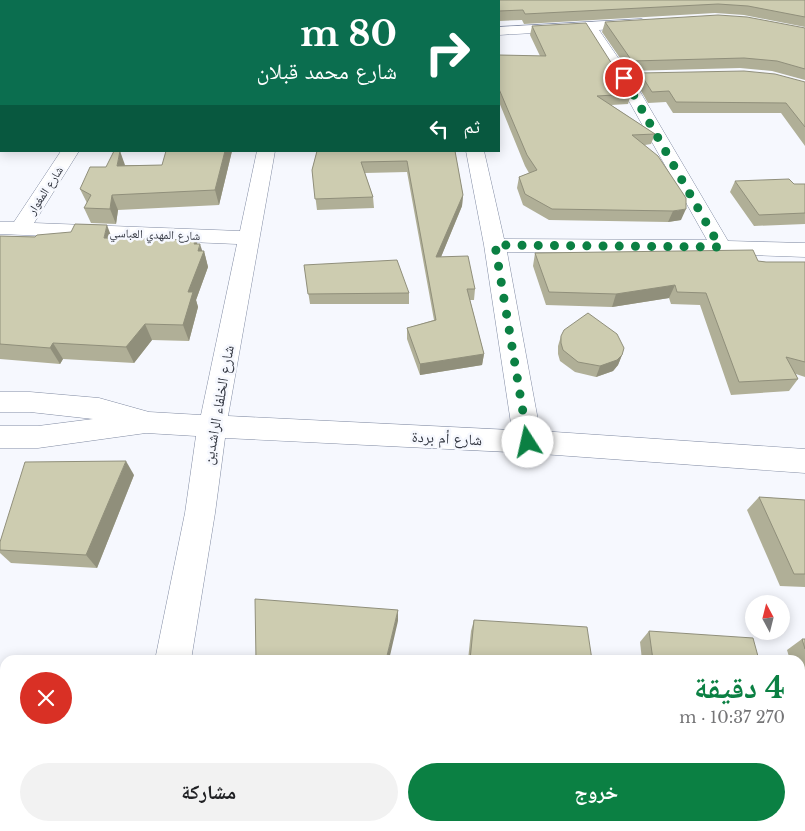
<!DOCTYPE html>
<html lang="ar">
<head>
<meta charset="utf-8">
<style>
  body { margin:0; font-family:"Libre Baskerville","Noto Naskh Arabic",serif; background:#f2f2f2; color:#202124; direction:rtl; height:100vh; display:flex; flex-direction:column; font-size:19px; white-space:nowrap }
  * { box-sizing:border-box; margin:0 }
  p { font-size:16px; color:#757577 }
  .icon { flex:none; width:28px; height:28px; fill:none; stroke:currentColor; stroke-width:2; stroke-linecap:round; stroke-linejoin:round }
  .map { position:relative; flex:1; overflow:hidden; direction:ltr }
  .side { position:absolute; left:0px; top:655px; width:805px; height:176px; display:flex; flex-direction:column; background:#fff; border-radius:15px 15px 0 0; box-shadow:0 2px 12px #0003; direction:rtl }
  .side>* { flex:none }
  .hud { position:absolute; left:0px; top:0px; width:500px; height:152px; box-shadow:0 2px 12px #0003; direction:rtl; background:#0b6e4f; color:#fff; overflow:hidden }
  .needle { width:32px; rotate:353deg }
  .buttons { position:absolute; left:745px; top:595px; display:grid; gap:10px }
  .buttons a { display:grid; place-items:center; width:45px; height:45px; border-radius:50%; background:#fff; box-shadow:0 2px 12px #0003; font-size:25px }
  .pin { position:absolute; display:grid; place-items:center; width:42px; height:42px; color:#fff; margin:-21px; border:2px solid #fff; border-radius:50%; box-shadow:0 1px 5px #0007 }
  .me { position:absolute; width:55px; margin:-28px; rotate:350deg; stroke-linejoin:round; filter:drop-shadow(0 0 4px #0008) }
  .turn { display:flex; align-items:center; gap:18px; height:105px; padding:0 20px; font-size:22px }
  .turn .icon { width:65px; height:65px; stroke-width:2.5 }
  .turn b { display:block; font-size:35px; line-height:42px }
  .then { display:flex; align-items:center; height:48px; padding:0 20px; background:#0003; gap:10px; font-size:19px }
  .round { display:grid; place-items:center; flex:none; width:52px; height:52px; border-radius:26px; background:#f2f2f2 }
  .overview { display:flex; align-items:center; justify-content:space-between; height:85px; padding:0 20px }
  h1 { font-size:30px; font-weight:700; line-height:38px; color:#0b8043 }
  .primary-button { display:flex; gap:10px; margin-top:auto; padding:10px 20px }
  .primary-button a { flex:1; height:58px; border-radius:30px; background:#0b8043; color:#fff; font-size:20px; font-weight:700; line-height:58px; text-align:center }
  .primary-button a+a { background:#f2f2f2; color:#202124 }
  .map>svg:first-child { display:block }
</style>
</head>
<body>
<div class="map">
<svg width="805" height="831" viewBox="0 0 805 831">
  <rect width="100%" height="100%" fill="#f6f8fe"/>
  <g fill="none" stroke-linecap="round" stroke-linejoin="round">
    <defs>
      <g id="minor">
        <rect x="292" y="0" width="12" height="1"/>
        <rect x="433" y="0" width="13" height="1"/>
        <path d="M642 19 649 23 647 26 599 30 632 78 728 241 805 243V257L721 254 507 252 540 431 805 449V473L528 453 225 438 215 513 191 660H155L185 513 196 436 146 433 38 448H0V426H38L93 419 30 412H0V392H30L99 398 149 412 201 415 237 244 0 234V222H14L61 151H79L34 223 240 231 257 151H275L228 416 512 430 484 245 466 151H484L504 239 707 240 616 78 585 30 499 35V27Z"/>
        <rect x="0" y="36" width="1" height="8"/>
        <rect x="0" y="97" width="1" height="10"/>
        <path d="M121 826H163L162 831H120Z"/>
      </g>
    </defs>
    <use href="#minor" stroke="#818ba3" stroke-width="1"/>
    <use href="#minor" fill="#fff" fill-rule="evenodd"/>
  </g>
  <g fill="#b0af97">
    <path d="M462 0H805V27L744 15 715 13 524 24 522 20 499 21V1H463Z"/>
    <path d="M605 22 805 28V80L772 71 740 68 629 71 602 32Z"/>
    <path d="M532 26 631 94 628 104 611 105 655 134 651 144 645 145 681 220 668 222 549 220 523 205 517 188 519 177 529 173 525 166 499 102V55L540 56 530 35Z"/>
    <path d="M640 73 805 82V146L781 113H673L666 102 648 103 637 84Z"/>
    <path d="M232 151 219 205 118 210 116 224 91 223 84 208 87 203 80 189 125 165H162Z"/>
    <path d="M317 151H455L463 195 462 206 441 257 475 289 474 300H470L484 354 482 365 420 375 407 339V328L434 320 407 172 365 173 373 197 374 208 317 210 312 170Z"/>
    <path d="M735 181 794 184H805V224L754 226 730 192Z"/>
    <path d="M0 236 112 238 197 244 202 251H204L208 267 196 300 198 307 189 341 152 340 134 363 63 359 60 364 0 359Z"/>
    <path d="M535 253 758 261 766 262H805V377L796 374 798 379 789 391 731 395 700 305 671 304 669 298 612 307 546 305 533 266Z"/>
    <path d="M304 265 409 293V304H310Z"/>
    <path d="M561 336 622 355 618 365 613 371 596 377 575 372 560 361 558 354V346Z"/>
    <path d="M134 475 97 568 11 563 0 553V542Z"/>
    <path d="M759 497 805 500V587L780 586 747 510Z"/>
    <path d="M474 620 592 660H468L471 631Z"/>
    <path d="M649 631 759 660H642L640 642Z"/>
    <path d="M802 639H805V714L800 696V660H790L787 650Z"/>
  </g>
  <g fill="#908f7b">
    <path d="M120 151 125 165 123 181 117 166Z"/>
    <path d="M225 151H232L219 205 215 190Z"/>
    <path d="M112 195 118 210 116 224 110 209Z"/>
    <path d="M463 195 462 206 436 269V257Z"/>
    <path d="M686 209 681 220 668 222 673 211Z"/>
    <path d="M107 225 113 241 104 238Z"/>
    <path d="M196 240 199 249 200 244 203 253 204 251 208 267 196 300 198 307 189 341 183 325 194 244Z"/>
    <path d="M675 285 669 298 612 307 616 294Z"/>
    <path d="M145 324 152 340 134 363 126 347Z"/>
    <path d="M53 343 63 359 60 364 50 348Z"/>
    <path d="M484 354 482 365 420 375V364Z"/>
    <path d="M622 355 618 365 613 371 596 377 600 366Z"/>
    <path d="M126 461 134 475 97 568 86 555Z"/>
    <path d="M398 610V621L389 660H386Z"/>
  </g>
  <g fill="#cdccb0" stroke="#908f7b">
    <path d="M183 0H274V1H182Z"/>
    <rect x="344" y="0" width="69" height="1"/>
    <path d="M468 0H805V17L748 6 718 4 525 14 523 10 499 11V1H469Z"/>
    <path d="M718 15 747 17 805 28V69L777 61 744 58 632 61 605 22Z"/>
    <path d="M586 23 631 94 597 96 655 134 632 135 658 156 686 198V209L673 211 552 209 525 194 519 177 537 170 527 155 499 89V55L546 56 532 26Z"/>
    <path d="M744 71 775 74 805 82V127L786 103 676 102 669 91 652 92 640 73Z"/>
    <path d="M114 151H120L117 166 162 165 166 151H225L215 190 112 195 110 209 84 208 91 195 80 189 90 167H106Z"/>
    <path d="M317 151H455L463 195 436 257 468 256 475 289H467L484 354 420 364 407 328 436 320 407 161 361 162 373 197 315 199 312 170Z"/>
    <path d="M789 179 794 184H805V213L759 215 735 181Z"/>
    <path d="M75 224 107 225 104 238 196 240 194 244H200L198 251H204L188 292H193L183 325 145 324 126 347 53 343 50 348 0 344V236L35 237 37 235 71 232Z"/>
    <path d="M753 250 758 261 766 262H805V362L786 357 798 379 739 382 706 293 677 292 675 285 616 294 549 292 535 253Z"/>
    <path d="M397 260 409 293 308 294 304 265Z"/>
    <path d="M588 313 617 334 624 348 622 355 617 360 600 366 578 362 563 350 561 343V336L564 330Z"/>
    <path d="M126 461 86 555 0 550V542L25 462Z"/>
    <path d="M759 497 805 500V574H794Z"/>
    <path d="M255 599 398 610 386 660H256Z"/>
    <path d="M474 620 587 627 592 660H470Z"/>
    <path d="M649 631 753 638 759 660H653Z"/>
    <path d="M802 639H805V649Z"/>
  </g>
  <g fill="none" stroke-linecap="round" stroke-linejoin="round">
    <path stroke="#0b8043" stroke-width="9" stroke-dasharray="0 16.2" d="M528 442 495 245 720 247 624 78"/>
  </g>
  <g text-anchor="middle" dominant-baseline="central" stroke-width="5" stroke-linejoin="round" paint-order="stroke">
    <g font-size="12" fill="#323640" stroke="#f6f8fe">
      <text transform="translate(45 190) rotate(-57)">شارع المغوار</text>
      <text transform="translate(155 234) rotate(2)">شارع المهدي العباسي</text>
    </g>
    <g font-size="15" fill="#323640" stroke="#f6f8fe">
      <text transform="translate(218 405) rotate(-80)">شارع الخلفاء الراشدين</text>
      <text transform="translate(447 438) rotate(3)">شارع أم بردة</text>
    </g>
  </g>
</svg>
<div class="buttons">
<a><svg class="needle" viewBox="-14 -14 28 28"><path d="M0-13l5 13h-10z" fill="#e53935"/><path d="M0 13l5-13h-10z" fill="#757577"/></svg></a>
</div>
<div class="pin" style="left:624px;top:78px;background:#d93025"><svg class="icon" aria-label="arrive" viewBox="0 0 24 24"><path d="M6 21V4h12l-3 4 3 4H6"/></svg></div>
<svg class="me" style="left:528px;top:442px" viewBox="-20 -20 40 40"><circle r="19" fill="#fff"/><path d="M0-13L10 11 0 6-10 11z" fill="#0b8043"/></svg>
<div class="hud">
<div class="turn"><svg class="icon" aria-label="right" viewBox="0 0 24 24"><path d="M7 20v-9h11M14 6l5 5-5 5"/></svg><div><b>80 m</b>شارع محمد قبلان</div></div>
<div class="then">ثم<svg class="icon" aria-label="left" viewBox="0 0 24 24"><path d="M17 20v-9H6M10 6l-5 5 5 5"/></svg></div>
</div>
<section class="side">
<div class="overview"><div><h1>4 دقيقة</h1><p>270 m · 10:37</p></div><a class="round" style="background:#d93025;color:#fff"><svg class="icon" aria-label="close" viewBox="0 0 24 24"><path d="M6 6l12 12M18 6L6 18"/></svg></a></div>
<div class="primary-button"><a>خروج</a><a>مشاركة</a></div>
</section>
</div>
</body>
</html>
